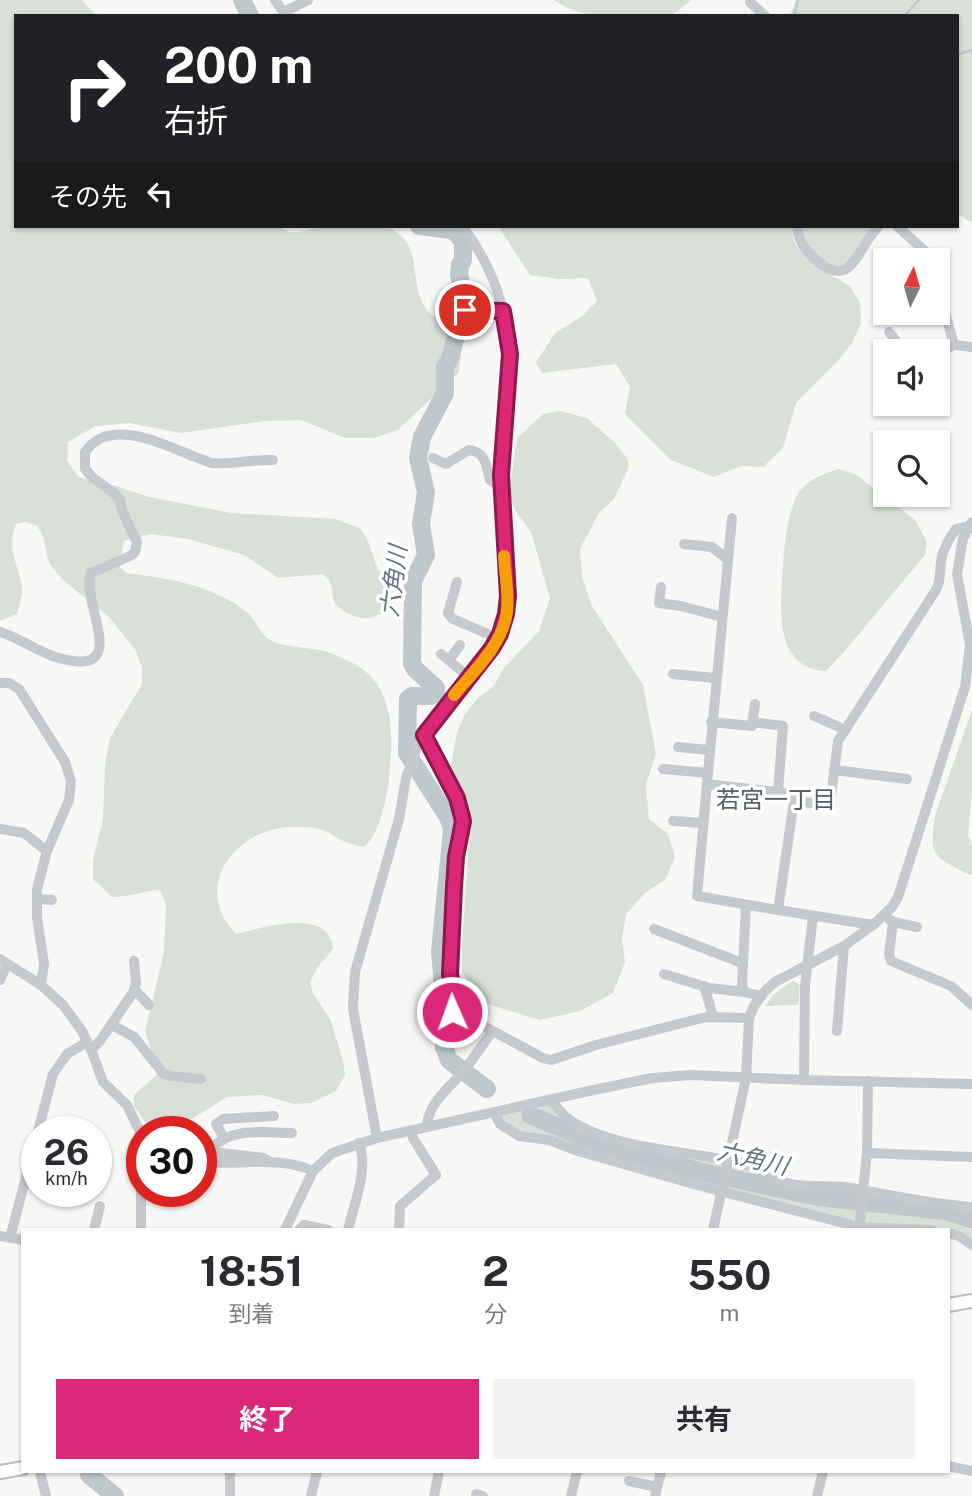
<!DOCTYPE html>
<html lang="ja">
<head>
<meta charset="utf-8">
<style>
  body { margin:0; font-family:"Public Sans","Noto Sans JP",sans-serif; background:#f2f2f3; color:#2b2b33; height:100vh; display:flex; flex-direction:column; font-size:26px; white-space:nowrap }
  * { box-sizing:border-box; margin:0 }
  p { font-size:23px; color:#7c7c81 }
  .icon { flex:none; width:38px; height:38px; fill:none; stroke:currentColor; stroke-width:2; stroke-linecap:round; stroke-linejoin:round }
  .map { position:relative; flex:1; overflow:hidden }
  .details { position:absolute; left:21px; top:1228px; width:929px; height:245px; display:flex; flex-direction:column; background:#fff; border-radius:0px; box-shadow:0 2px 5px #0004 }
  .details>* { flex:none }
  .top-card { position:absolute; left:14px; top:14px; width:945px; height:214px; border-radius:0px; box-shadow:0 2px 5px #0004; background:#202124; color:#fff; overflow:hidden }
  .needle { width:46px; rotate:5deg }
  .tools { position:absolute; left:873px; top:248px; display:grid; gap:14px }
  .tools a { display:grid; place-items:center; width:77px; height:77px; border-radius:0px; background:#fff; box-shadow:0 2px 5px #0004; font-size:35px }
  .speed { position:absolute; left:21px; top:1116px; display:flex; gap:14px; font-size:35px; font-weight:700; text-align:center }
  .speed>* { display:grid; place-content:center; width:91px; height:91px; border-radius:50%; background:#fff; box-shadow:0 2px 5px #0004; line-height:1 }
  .speed small { font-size:18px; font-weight:400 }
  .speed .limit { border:10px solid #d22; background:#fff; color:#111 }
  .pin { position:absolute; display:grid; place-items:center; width:60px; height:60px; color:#fff; margin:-30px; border:4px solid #fff; border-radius:50%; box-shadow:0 2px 7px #0007 }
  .me { position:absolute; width:77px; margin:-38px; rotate:358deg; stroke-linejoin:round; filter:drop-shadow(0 0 5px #0008) }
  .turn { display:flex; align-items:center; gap:24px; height:147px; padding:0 35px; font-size:32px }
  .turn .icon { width:91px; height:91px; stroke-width:2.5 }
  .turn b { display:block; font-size:49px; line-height:60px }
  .then { display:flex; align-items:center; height:66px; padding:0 35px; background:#0003; gap:14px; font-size:26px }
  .eta { display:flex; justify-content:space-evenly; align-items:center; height:119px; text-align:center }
  .eta b { font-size:42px; font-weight:700; line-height:49px }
  .cta { display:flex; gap:14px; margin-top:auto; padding:14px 35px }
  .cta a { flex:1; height:80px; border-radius:0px; background:#db2777; color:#fff; font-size:28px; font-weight:700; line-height:80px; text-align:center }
  .cta a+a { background:#f2f2f3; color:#2b2b33 }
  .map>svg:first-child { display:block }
</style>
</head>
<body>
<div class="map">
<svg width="972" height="1496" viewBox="0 0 972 1496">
  <rect width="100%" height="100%" fill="#f8f8f6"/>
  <g fill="#d9e0d7">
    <path d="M0 0H82L94 13 103 16H16V226H279C293 239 309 228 325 226 338 224 380 223 390 228 422 246 410 273 421 300 428 316 443 324 457 331L461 353 459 372 398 430 373 438H345L301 420 265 421 181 433 130 423 96 426 68 442 67 461 79 477 116 486 149 497 232 513 335 519 360 528 368 541 378 570 390 578 393 585 390 609C384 611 376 617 370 618 360 620 340 612 335 603 329 591 336 585 323 574L278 578 244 555 188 539 150 534 124 541 119 566 126 573C168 578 212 585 247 612 255 619 259 631 267 638 279 647 304 647 319 650 327 651 336 655 344 659 395 679 394 730 389 778 387 797 380 834 364 847 359 846 353 845 348 843 338 840 330 831 319 829 311 827 300 827 292 827 235 828 190 888 236 934 261 928 331 906 333 949L318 967 310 982 313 993 330 1019 343 1060 345 1075 336 1091 311 1103 294 1104 262 1095 227 1097 195 1117 178 1124 160 1129 148 1126 134 1106V1095L159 1073 145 1031 164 952 166 904 160 890C143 891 129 897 112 897L93 879V860L103 820 105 764 110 738 142 684V667L135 649 109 617 64 581 49 563 43 536 37 526 25 522 16 524C6 550 18 562 22 586 23 595 19 606 17 614L0 621Z"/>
    <path d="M554 0H691L677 12 666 16C629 16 586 23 554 0Z"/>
    <path d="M796 0H972V223L957 214V202L960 198 957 192V16H790Z"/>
    <path d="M498 226H792L794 241 798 248 816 266 850 286 860 303 861 324 851 344 837 362 796 403 783 448 763 467 741 466 714 477 671 460 625 414 630 387 616 364 542 373 536 362 556 332 581 317 597 301 588 278 559 279 530 275Z"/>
    <path d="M800 226H872L846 265 837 268C815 257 805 250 800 226Z"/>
    <path d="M560 411 587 418 614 442 627 458 629 466 614 499 599 513 580 549 582 577 592 606 643 685 656 754 646 784 649 819 668 834 675 857 665 880 645 893 626 914 622 940 625 962 613 993 580 1011 540 1020 487 1004 473 991 462 971V944L470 824 468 802 455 787 450 771 457 732 465 714 478 698 494 686 503 669 539 631 550 598 531 532 516 512 511 500V479L517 438 543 414Z"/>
    <path d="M838 469 855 474 915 520 927 542 925 555 842 654 826 671C773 669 780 605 783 567 785 543 786 517 798 494 806 480 824 474 838 469Z"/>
    <path d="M972 710V790L968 835 972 844V875C964 873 958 869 951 865 927 854 932 839 935 816Z"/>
    <path d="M793 981 800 985 798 1005 765 1006 775 993Z"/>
    <path d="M551 1100 590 1130 699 1155 768 1177 972 1207V1245L948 1230 859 1227 519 1136 494 1112Z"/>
  </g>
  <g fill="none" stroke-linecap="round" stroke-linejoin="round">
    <g stroke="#bfc8cd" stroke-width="2.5">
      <path d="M794 16 798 0"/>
      <path d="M904 16 919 0"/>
      <path d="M957 55 971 50"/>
    </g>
    <g stroke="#bfc8cd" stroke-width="18">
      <path d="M242 0 250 16"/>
      <path d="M419 226 451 230 457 234 463 242V260L460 265 459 275 463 292 461 313 451 356 445 367V393L422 437 418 458 426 492 421 524 426 555 413 581 412 663 415 669 436 688V692L431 696H412L408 699 407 753 448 817 452 829 440 952 445 1008 444 1047 449 1060 487 1089"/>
      <path d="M530 1115 598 1144 702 1172 818 1197 945 1211 972 1219"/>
      <path d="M89 1475 115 1496"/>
    </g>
    <defs>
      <g id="major">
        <path d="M948 1305 972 1301"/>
        <path d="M0 1472 23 1468"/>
      </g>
    </defs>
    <use href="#major" stroke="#b9bcc1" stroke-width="16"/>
    <g stroke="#c6c9cd" stroke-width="10">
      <path d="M275 0 286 16"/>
      <path d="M750 2 765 16"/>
      <path d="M284 12 308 0"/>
      <path d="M797 226C799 241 803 248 815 259 852 293 857 247 879 226"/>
      <path d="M897 226 936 261"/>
      <path d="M938 263 942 266 944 309 954 345 972 347"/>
      <path d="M465 310 503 311"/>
      <path d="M889 332 905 352"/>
      <path d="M938 354 954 345"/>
      <path d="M433 458 446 464 469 450C486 452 486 465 490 480L501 488"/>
      <path d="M684 544 712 547 728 560"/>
      <path d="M457 582 448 613 453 619 497 638"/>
      <path d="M661 587 659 603 681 606 722 617"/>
      <path d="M0 632C21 638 38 653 59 658 134 679 80 603 91 573L130 556 135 552 137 542 122 511 120 500 114 493 93 478 85 469V452C112 411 177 453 212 463 233 465 252 459 273 460"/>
      <path d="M441 654 469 677"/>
      <path d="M449 660 460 645"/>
      <path d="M673 674 716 678"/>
      <path d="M0 683H9L19 689 65 762 71 781 69 800 47 851 37 889V917L44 964 41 985"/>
      <path d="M814 716 846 730"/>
      <path d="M711 722 752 726 755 704"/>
      <path d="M753 722 783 726 778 792"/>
      <path d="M424 735 457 798 463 821 456 857 454 887 450 974 453 991 452 1012 467 1017 543 1058 551 1060 596 1045 706 1017 749 1018"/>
      <path d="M678 747 709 750"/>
      <path d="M663 769 708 773"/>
      <path d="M834 770 907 779"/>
      <path d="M707 784 732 518"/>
      <path d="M794 801 778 910 697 896 707 784 793 794 794 801 830 805 838 741 936 590C942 579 939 568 942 556 945 546 950 537 956 529L969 526"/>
      <path d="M673 821 703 823"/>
      <path d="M0 829 24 833 47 851"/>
      <path d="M37 899 52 900"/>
      <path d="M746 905 742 985 744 992 761 996"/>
      <path d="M778 910 873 925"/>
      <path d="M884 915 893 922 889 954 891 961 951 986 972 1005"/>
      <path d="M893 922 917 927"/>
      <path d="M654 929 742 963"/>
      <path d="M0 959 41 985 63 1005 82 1031 92 1052 103 1082 127 1105 142 1136"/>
      <path d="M664 974 709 988 744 992"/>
      <path d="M0 980 7 964"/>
      <path d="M704 986 713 1016"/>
      <path d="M134 989 149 1005"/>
      <path d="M112 1025 134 1037 163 1073 171 1076 201 1079"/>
      <path d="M837 1031 844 946"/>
      <path d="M91 1050 100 1041 134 991 136 983 134 961"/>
      <path d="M804 1080 805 985 813 916"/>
      <path d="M551 1100C555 1105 560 1111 565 1116 605 1149 689 1151 738 1162 756 1166 770 1178 787 1183 808 1188 830 1185 851 1188 891 1195 931 1204 972 1207"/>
      <path d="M494 1112 500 1124 519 1136 549 1140 578 1151 697 1185 859 1227 932 1230"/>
      <path d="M427 1126C428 1102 453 1085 466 1068 475 1056 483 1044 492 1032"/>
      <path d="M224 1138 216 1124 223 1119 274 1116"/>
      <path d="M377 1138 353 1009 355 972 399 819 406 778 418 745 429 727 492 648 500 634 506 614C509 568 499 522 501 476 502 447 507 419 509 391 514 331 499 274 462 226"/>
      <path d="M867 1153 972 1157"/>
      <path d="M269 1161 264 1158 212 1152 211 1149C232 1126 264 1133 292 1133"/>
      <path d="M201 1162C238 1166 278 1155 313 1171"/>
      <path d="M141 1188V1230"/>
      <path d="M94 1230 100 1206"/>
      <path d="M285 1230 313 1171 332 1153 377 1138 589 1091 652 1078 692 1075 804 1080 972 1084"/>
      <path d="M299 1230 304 1225 328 1230"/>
      <path d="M348 1230C354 1204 369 1169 359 1143"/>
      <path d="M399 1230 400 1206 436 1175 413 1138 411 1130"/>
      <path d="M713 1230 746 1078 749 1018 754 1006 765 991 775 982 844 946 873 925 892 907 898 897 965 687 970 645 957 574 963 538 972 522"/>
      <path d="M859 1230 867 1153 868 1081"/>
      <path d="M948 1233 959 1236 972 1245"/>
      <path d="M0 1236 23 1240"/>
      <path d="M10 1238 53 1074 67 1054 87 1042"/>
      <path d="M948 1466 972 1471"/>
      <path d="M40 1472 46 1496"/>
      <path d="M629 1481 657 1487"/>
      <path d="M476 1494 483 1496"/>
      <path d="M230 1496V1472"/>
      <path d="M311 1496 317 1472"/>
      <path d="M434 1496 439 1472"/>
      <path d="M571 1496 577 1472"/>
      <path d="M655 1496 661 1472"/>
      <path d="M817 1496 823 1472"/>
    </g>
    <use href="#major" stroke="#fff" stroke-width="12"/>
  </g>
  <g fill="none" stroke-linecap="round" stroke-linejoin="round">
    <defs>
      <path id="route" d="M452 1012 453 991 450 974 454 887 456 857 463 821 457 798 424 735 492 648 500 634 506 614 508 596 501 475 510 354 503 311 465 310"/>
    </defs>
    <use href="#route" stroke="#8e194d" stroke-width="18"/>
    <use href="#route" stroke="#db2777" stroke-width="12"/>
    <path stroke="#f59e0b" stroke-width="12" d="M454 695C474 671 503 644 507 612 509 593 505 575 504 556"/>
  </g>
  <g text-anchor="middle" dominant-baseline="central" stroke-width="7" stroke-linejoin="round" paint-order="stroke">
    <g font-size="24" font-style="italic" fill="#637682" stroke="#fff">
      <text transform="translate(393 581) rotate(-83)">六角川</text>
      <text transform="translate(753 1158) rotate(13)">六角川</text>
    </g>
    <g font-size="24" fill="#565f6c" stroke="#fff">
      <text x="776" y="799">若宮一丁目</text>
    </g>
  </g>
</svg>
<div class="tools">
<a><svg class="needle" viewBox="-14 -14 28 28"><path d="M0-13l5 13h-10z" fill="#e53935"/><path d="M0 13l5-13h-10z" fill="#7c7c81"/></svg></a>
<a><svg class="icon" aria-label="sound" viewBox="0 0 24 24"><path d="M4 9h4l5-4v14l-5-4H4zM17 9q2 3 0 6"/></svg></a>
<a><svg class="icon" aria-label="search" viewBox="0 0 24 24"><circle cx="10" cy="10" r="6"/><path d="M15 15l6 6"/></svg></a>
</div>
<div class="speed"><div>26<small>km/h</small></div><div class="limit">30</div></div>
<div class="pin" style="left:465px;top:310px;background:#d93025"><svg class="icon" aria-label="arrive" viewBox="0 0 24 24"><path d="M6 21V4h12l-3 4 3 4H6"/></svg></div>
<svg class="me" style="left:452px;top:1012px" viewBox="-20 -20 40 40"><circle r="17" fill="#db2777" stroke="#fff" stroke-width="3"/><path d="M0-11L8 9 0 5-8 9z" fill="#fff"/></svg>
<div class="top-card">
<div class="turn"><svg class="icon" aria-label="right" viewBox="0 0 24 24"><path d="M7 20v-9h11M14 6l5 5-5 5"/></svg><div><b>200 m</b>右折</div></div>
<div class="then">その先<svg class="icon" aria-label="left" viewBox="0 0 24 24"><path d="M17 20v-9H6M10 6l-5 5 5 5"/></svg></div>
</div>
<section class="details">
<div class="eta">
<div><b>18:51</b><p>到着</p></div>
<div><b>2</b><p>分</p></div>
<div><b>550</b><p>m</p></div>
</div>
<div class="cta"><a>終了</a><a>共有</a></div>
</section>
</div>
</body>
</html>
